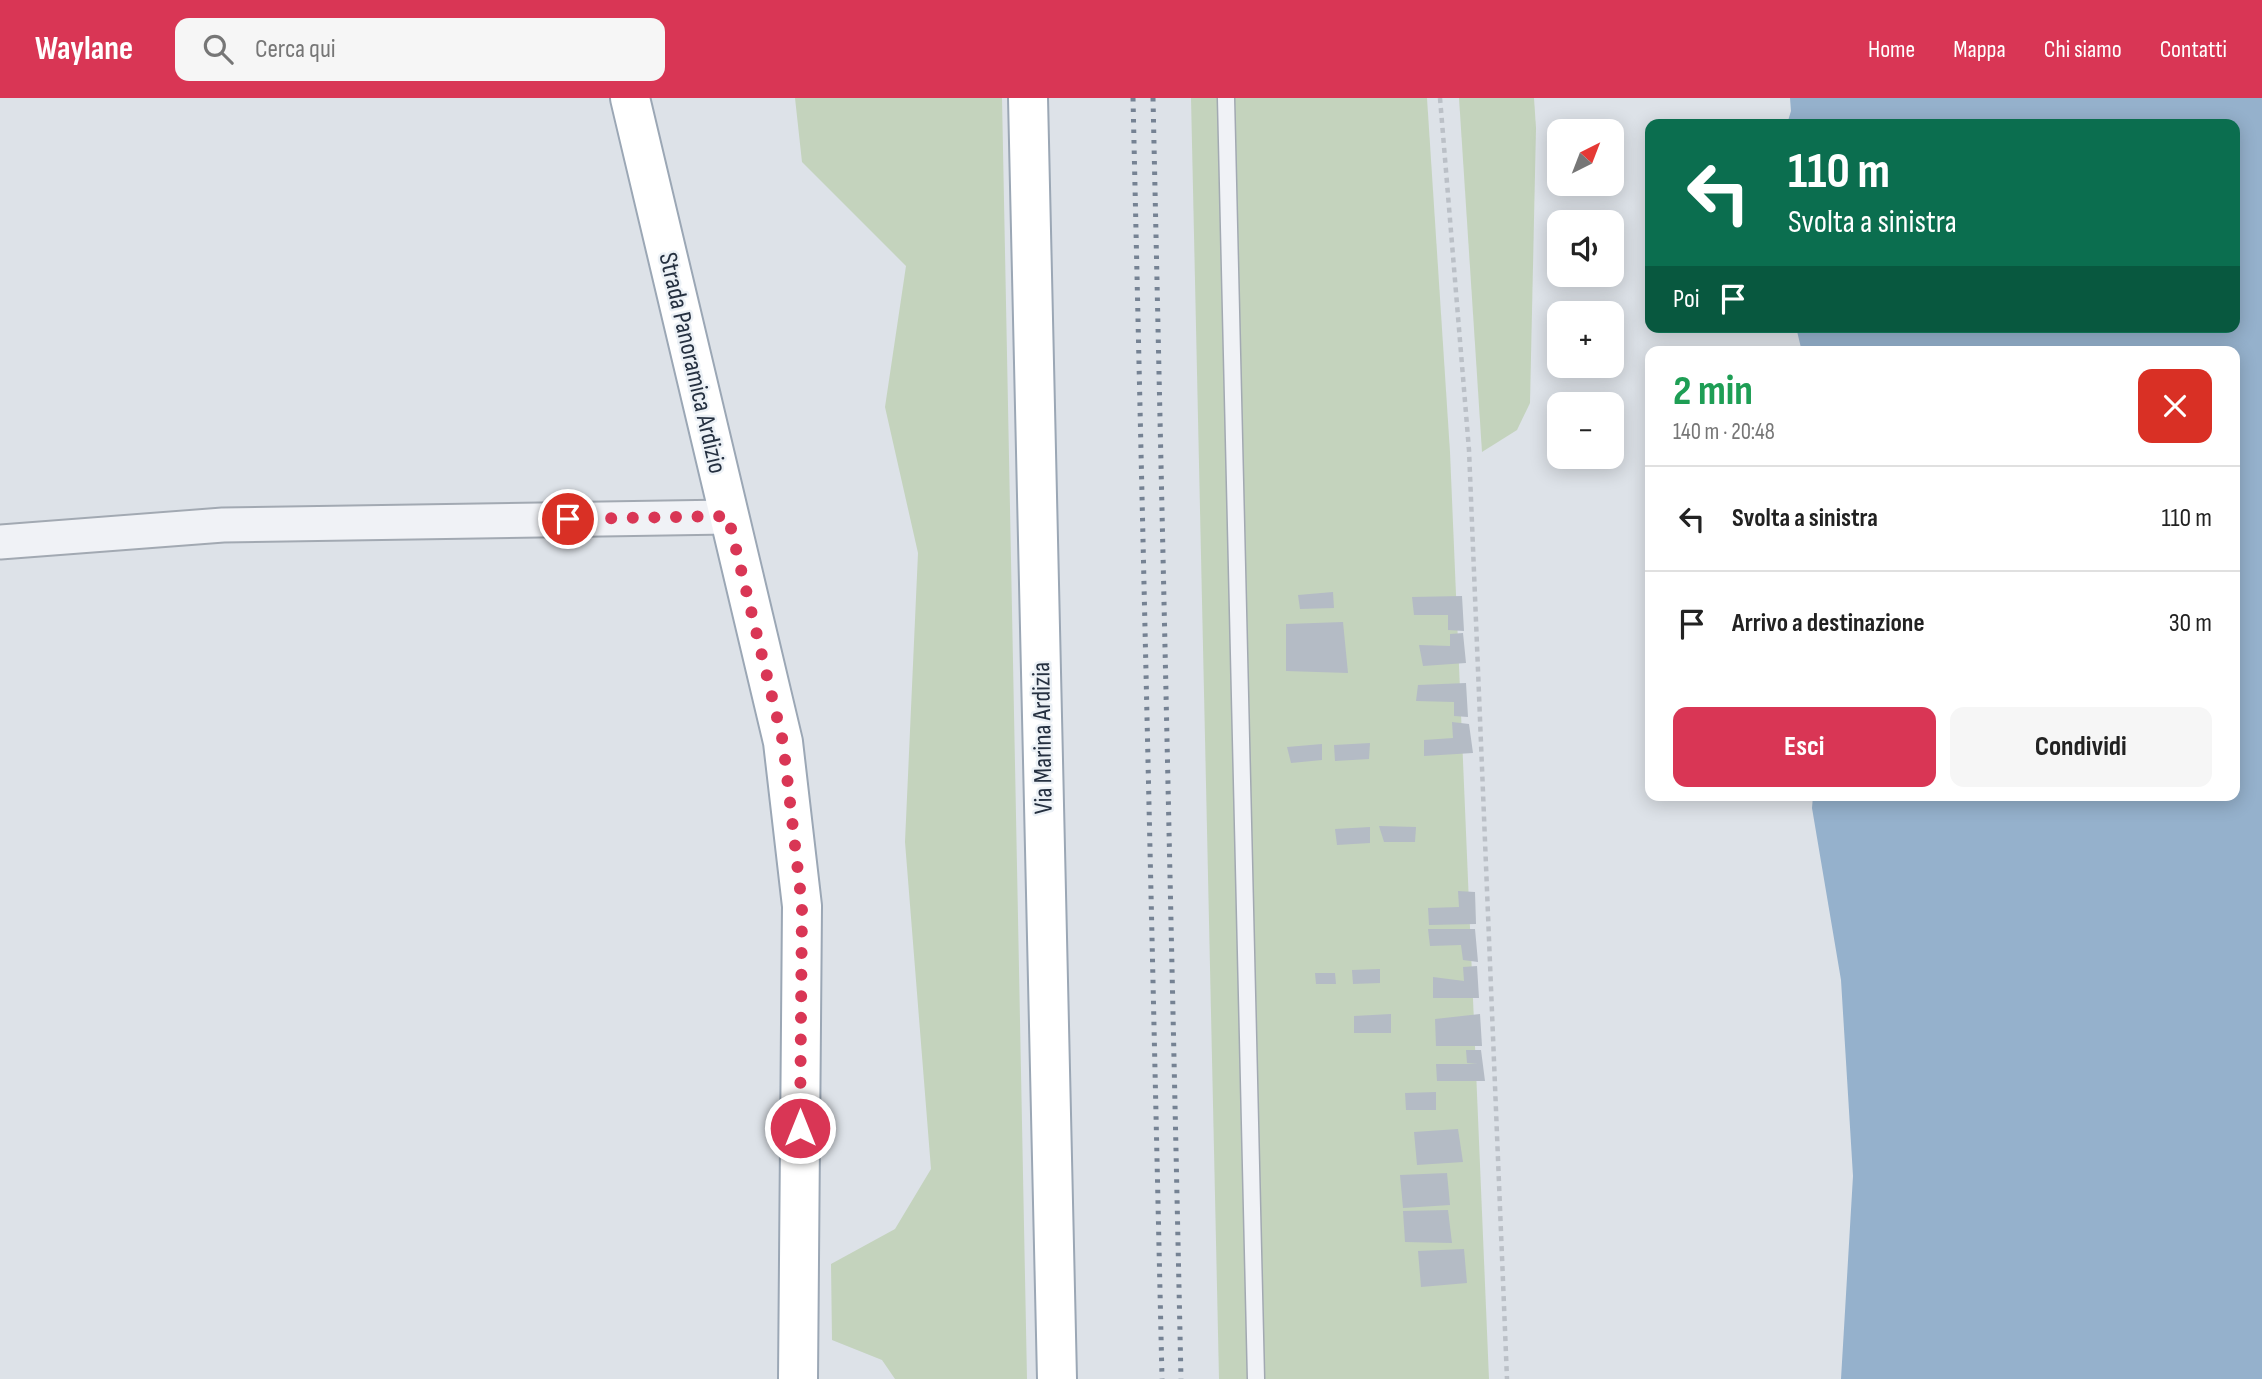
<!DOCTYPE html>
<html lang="it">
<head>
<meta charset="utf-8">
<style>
  body { margin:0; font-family:"Sofia Sans Condensed",sans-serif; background:#f6f6f6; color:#222; height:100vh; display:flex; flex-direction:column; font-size:26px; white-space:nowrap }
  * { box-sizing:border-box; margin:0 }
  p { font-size:23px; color:#767676 }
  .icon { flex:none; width:38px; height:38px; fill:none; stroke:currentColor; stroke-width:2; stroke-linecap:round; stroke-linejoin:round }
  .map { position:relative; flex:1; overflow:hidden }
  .sheet { position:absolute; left:1645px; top:248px; width:595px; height:455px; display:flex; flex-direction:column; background:#fff; border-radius:14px; box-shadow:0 4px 18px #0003 }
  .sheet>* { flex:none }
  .top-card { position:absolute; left:1645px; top:21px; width:595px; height:214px; border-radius:14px; box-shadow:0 4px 18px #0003; background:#0b6e4f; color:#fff; overflow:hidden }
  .needle { width:46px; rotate:42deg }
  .tools { position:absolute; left:1547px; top:21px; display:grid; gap:14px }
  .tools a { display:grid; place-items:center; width:77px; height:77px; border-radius:14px; background:#fff; box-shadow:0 4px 18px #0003; font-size:35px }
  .pin { position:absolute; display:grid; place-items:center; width:60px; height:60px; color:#fff; margin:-30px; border:4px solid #fff; border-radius:50%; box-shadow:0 2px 7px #0007 }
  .me { position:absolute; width:77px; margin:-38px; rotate:0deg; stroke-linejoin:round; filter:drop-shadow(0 0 5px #0008) }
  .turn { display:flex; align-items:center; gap:24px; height:147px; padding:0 28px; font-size:32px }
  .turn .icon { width:91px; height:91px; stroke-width:2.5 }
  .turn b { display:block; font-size:49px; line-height:60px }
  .then { display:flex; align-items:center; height:66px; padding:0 28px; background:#0003; gap:14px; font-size:26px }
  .round { display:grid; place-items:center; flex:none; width:74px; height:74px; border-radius:14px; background:#f6f6f6 }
  .overview { display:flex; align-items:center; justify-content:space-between; height:119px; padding:0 28px }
  h1 { font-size:42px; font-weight:700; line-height:52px; color:#1e9e55 }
  .cta { display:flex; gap:14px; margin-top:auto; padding:14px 28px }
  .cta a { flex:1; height:80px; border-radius:14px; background:#d93655; color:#fff; font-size:28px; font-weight:700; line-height:80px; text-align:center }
  .cta a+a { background:#f6f6f6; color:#222 }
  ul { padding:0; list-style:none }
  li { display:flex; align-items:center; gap:21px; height:105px; padding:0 28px; border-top:2px solid #e0e0e0 }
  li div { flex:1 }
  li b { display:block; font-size:26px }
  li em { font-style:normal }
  header { display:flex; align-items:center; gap:42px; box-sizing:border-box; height:98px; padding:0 35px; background:#d93655; color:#fff }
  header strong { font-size:33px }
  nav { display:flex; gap:38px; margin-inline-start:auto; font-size:24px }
  .search { width:490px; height:63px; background:#f6f6f6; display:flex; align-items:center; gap:18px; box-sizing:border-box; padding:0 24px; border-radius:14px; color:#767676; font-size:26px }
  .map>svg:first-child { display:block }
</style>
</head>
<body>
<header>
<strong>Waylane</strong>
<div class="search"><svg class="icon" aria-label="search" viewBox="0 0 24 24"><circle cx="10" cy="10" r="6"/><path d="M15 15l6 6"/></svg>Cerca qui</div>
<nav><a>Home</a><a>Mappa</a><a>Chi siamo</a><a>Contatti</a></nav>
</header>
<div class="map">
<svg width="2262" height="1281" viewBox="0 0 2262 1281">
  <rect width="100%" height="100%" fill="#dde2e8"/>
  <g fill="#c4d3bd">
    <path d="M795 0H1002L1027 1281H895L882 1262 832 1242 831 1166 895 1131 931 1071 905 744 918 455 885 309 906 168 802 64Z"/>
    <path d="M1191 0H1427L1450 354 1489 1281H1219Z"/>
    <path d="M1459 0H1534L1536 30 1530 305 1517 332 1482 354Z"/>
  </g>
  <path fill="#95b1cc" d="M1790 0H2262V1281H1841L1853 1078 1841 882 1812 710 1813 698H2235V254H1802L1796 229H2235V26H1787L1791 13Z"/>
  <g fill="#b4bbc5">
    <path d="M1333 494 1334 510 1300 511 1298 497Z"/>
    <path d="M1462 498 1464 533 1448 532V517H1414L1412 499Z"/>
    <path d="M1343 524 1348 575 1286 573V526Z"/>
    <path d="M1463 535 1466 565 1423 568 1419 547 1450 548V536Z"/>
    <path d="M1466 585 1468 619 1454 618V604L1416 603 1418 587Z"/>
    <path d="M1452 624 1469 626 1473 655 1424 658V642L1453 640Z"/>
    <path d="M1370 645 1369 661 1335 663 1334 647Z"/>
    <path d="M1322 646V662L1291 665 1287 649Z"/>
    <path d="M1379 728 1416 729 1415 744H1384Z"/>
    <path d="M1370 729V745L1337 747 1335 731Z"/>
    <path d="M1458 793 1475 794 1476 826 1429 827 1428 810 1459 809Z"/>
    <path d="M1428 831H1475L1478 864 1463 862 1461 847 1430 848Z"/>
    <path d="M1477 868 1479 900H1433V879L1464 883 1463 869Z"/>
    <path d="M1380 871V885L1353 886 1352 872Z"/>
    <path d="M1315 875H1335L1336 886H1316Z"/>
    <path d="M1391 916V935H1354V918Z"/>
    <path d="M1480 916 1482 948H1436L1435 921Z"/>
    <path d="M1466 952H1481L1485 983H1437L1436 966H1477L1467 965Z"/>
    <path d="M1436 994V1012H1406L1405 995Z"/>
    <path d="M1458 1031 1463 1064 1417 1067 1414 1034Z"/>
    <path d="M1447 1075 1450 1107 1403 1110 1400 1077Z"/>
    <path d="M1448 1112 1452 1145 1405 1144 1403 1113Z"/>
    <path d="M1464 1151 1467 1185 1421 1189 1418 1153Z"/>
  </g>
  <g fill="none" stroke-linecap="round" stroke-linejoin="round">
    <defs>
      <path id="service" d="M1226 0 1256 1281"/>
      <path id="minor" d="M0 444 223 427 728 419"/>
      <g id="primary">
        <path d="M630 0 783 644 802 808 798 1281"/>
        <path d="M1028 0 1057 1281"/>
      </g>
    </defs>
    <use href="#service" stroke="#a2a9b2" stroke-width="19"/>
    <use href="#minor" stroke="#a2a9b2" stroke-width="37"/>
    <use href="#primary" stroke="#9ba7b5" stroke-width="42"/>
    <path stroke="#bbc0c7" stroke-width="4.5" stroke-dasharray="5 5" stroke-linecap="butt" d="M1440 0 1469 352 1507 1281"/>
    <use href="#service" stroke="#f0f2f6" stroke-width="16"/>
    <use href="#minor" stroke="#f0f2f6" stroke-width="33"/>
    <use href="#primary" stroke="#fff" stroke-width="38"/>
    <g stroke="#758293" stroke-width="5" stroke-dasharray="3.5 7" stroke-linecap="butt">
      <path d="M1133 0 1162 1281"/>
      <path d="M1153 0 1181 1281"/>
    </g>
  </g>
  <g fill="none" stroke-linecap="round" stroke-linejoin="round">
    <path stroke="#d93655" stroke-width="12" stroke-dasharray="0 21.6" d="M568 421 728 418 783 644 802 808 800 1030"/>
  </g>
  <g text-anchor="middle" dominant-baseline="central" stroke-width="5" stroke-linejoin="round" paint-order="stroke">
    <g font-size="26" fill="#253040" stroke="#ecf1f6">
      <text transform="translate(692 265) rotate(77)">Strada Panoramica Ardizio</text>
      <text transform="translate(1043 640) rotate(-91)">Via Marina Ardizia</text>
    </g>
  </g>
</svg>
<div class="tools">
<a><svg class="needle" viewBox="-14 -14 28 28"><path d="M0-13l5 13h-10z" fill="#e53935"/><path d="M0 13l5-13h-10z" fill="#767676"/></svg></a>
<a><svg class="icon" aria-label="sound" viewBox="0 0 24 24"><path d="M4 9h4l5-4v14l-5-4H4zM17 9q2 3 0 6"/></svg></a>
<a>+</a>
<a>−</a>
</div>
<div class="pin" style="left:568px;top:421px;background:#d93025"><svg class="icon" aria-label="arrive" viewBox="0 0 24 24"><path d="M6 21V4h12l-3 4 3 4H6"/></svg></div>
<svg class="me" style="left:800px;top:1030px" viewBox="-20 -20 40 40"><circle r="17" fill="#d93655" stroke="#fff" stroke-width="3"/><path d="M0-11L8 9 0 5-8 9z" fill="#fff"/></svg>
<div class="top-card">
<div class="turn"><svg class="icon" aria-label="left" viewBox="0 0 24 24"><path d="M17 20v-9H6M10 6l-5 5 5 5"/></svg><div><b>110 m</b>Svolta a sinistra</div></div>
<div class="then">Poi<svg class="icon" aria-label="arrive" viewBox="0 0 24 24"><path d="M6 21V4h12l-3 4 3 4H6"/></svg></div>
</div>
<section class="sheet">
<div class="overview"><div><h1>2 min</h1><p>140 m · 20:48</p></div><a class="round" style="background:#d93025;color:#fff"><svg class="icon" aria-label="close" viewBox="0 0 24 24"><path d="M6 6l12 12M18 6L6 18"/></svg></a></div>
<ul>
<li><svg class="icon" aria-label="left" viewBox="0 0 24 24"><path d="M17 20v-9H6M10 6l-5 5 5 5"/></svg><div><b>Svolta a sinistra</b></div><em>110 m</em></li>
<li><svg class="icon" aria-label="arrive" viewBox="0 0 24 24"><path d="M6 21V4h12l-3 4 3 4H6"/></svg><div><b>Arrivo a destinazione</b></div><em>30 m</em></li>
</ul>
<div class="cta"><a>Esci</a><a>Condividi</a></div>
</section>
</div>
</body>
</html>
